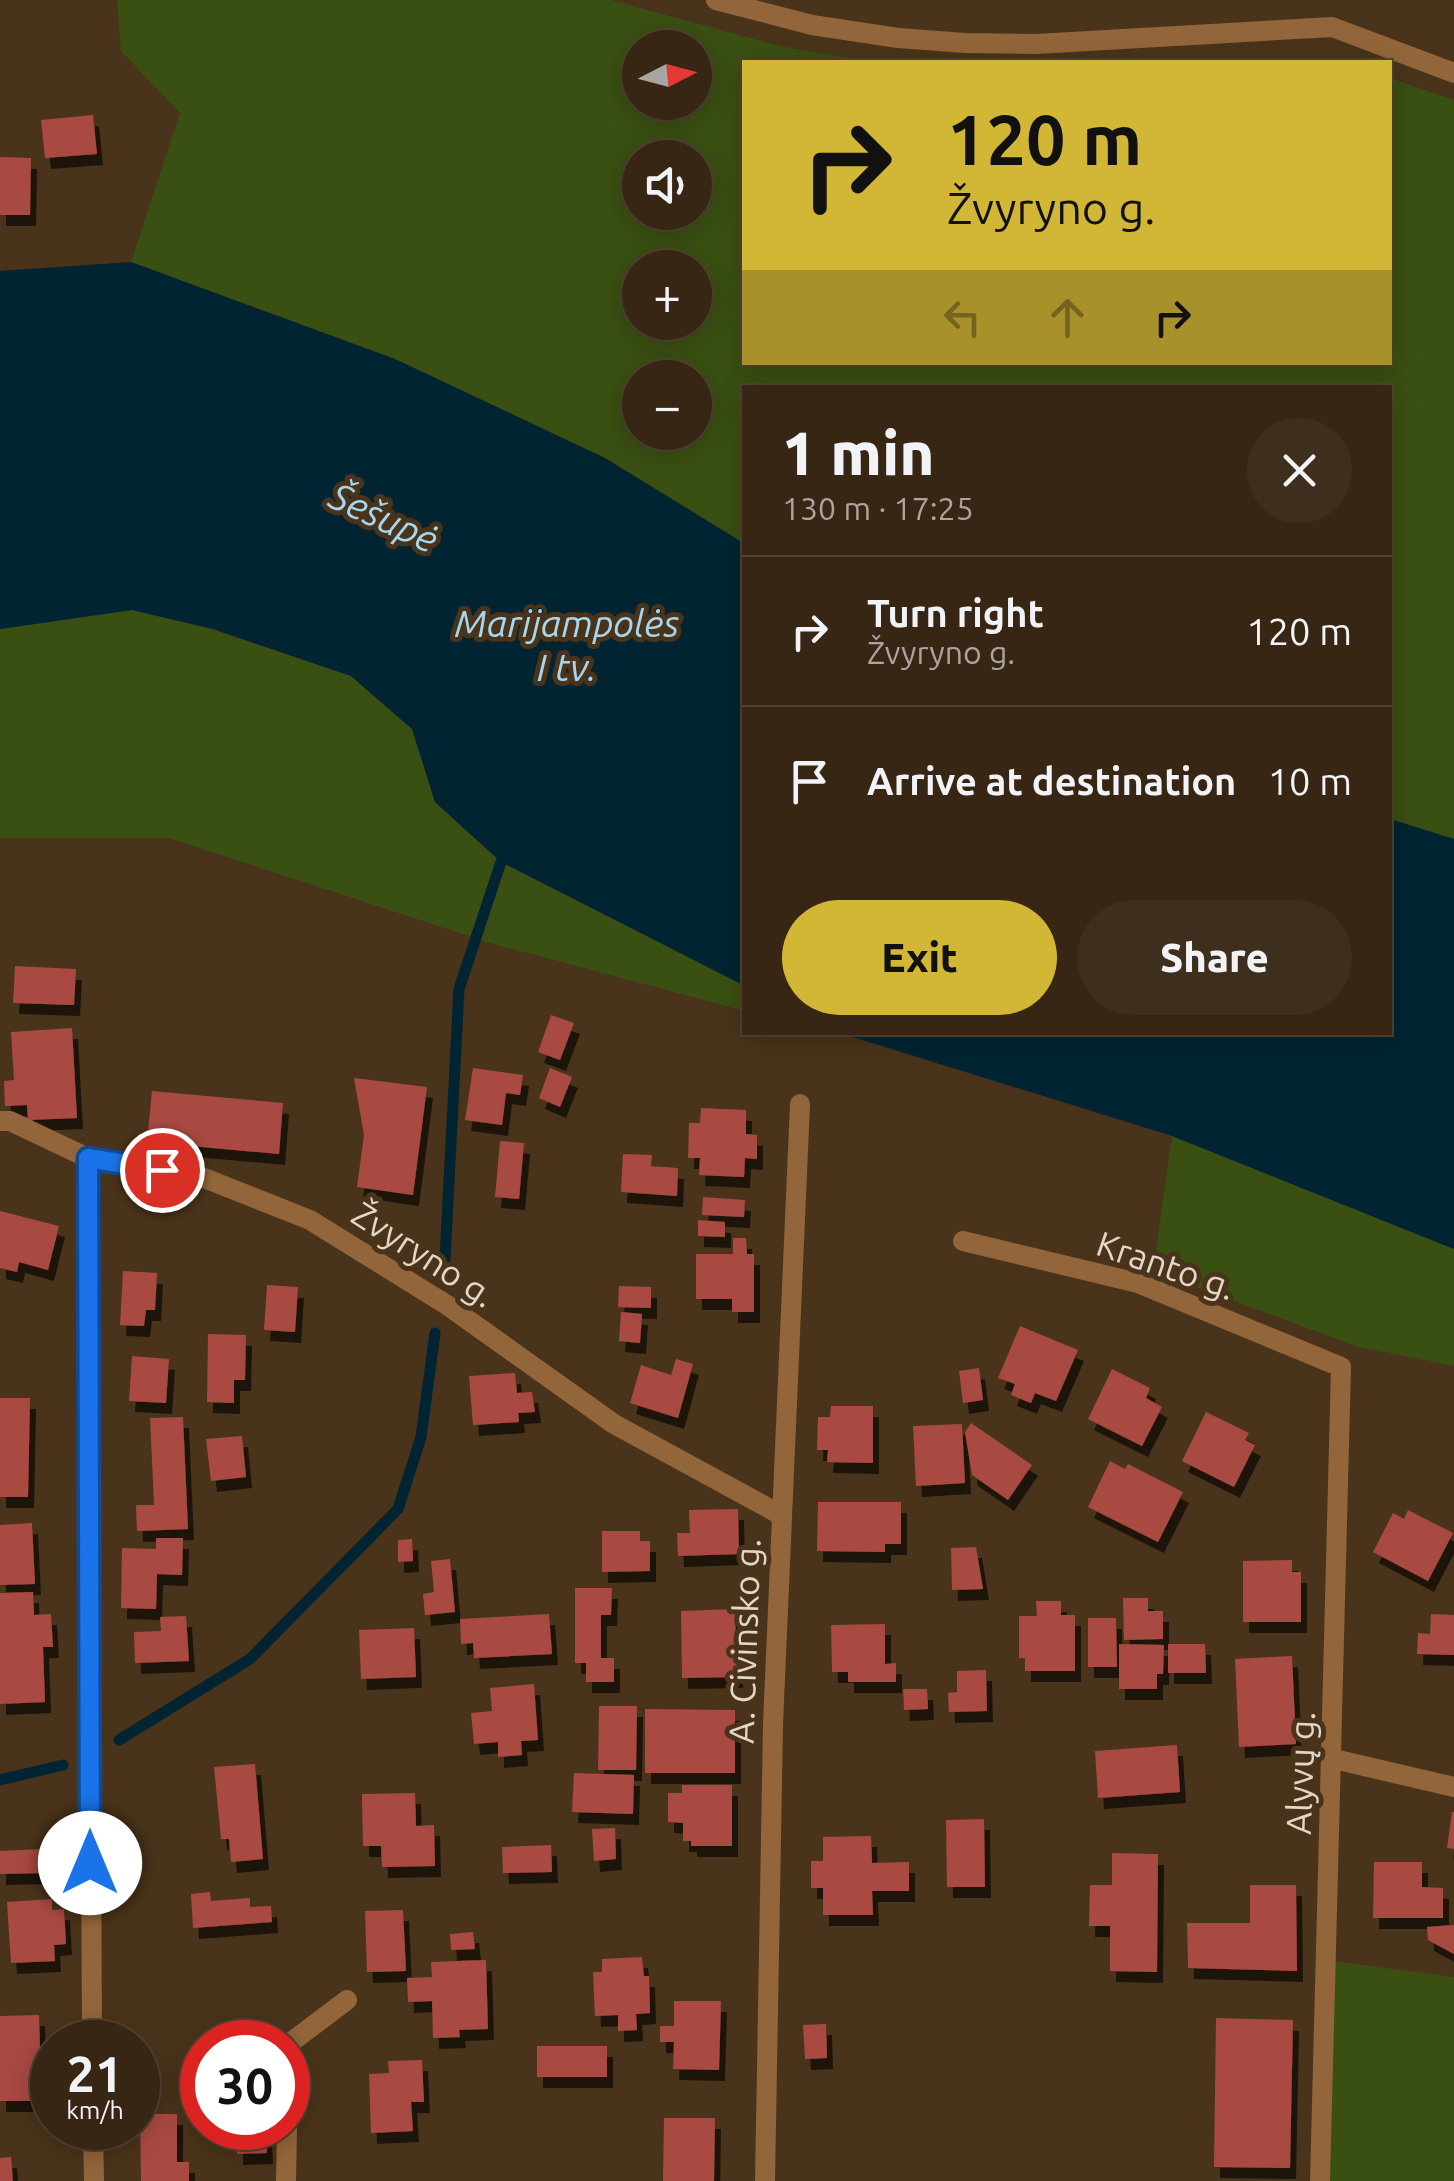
<!DOCTYPE html>
<html lang="en">
<head>
<meta charset="utf-8">
<style>
  body { margin:0; font-family:Ubuntu,sans-serif; background:#3e2e1d; color:#f1f3f6; height:100vh; display:flex; flex-direction:column; font-size:38px; white-space:nowrap }
  * { box-sizing:border-box; margin:0 }
  p { font-size:32px; color:#aaa5a0 }
  .icon { flex:none; width:55px; height:55px; fill:none; stroke:currentColor; stroke-width:2; stroke-linecap:round; stroke-linejoin:round }
  .map { position:relative; flex:1; overflow:hidden }
  .side { position:absolute; left:742px; top:385px; width:650px; height:650px; display:flex; flex-direction:column; background:#372614; border-radius:0px; box-shadow:0 5px 25px #0003,0 0 0 2px #514334 }
  .side>* { flex:none }
  .banner { position:absolute; left:742px; top:60px; width:650px; height:305px; border-radius:0px; box-shadow:0 5px 25px #0003,0 0 0 2px #514334; background:#d2b635; color:#111; overflow:hidden }
  .needle { width:65px; rotate:84deg }
  .controls { position:absolute; left:622px; top:30px; display:grid; gap:20px }
  .controls a { display:grid; place-items:center; width:90px; height:90px; border-radius:50%; background:#372614; box-shadow:0 5px 25px #0003,0 0 0 2px #514334; font-size:50px }
  .speed { position:absolute; left:30px; top:2020px; display:flex; gap:20px; font-size:50px; font-weight:700; text-align:center }
  .speed>* { display:grid; place-content:center; width:130px; height:130px; border-radius:50%; background:#372614; box-shadow:0 5px 25px #0003,0 0 0 2px #514334; line-height:1 }
  .speed small { font-size:25px; font-weight:400 }
  .speed .limit { border:15px solid #d22; background:#fff; color:#111 }
  .pin { position:absolute; display:grid; place-items:center; width:85px; height:85px; color:#fff; margin:-42px; border:5px solid #fff; border-radius:50%; box-shadow:0 2px 10px #0007 }
  .me { position:absolute; width:110px; margin:-55px; rotate:0deg; stroke-linejoin:round; filter:drop-shadow(0 0 8px #0008) }
  .turn { display:flex; align-items:center; gap:35px; height:210px; padding:0 40px; font-size:45px }
  .turn .icon { width:130px; height:130px; stroke-width:2.5 }
  .turn b { display:block; font-size:70px; line-height:85px }
  .lanes { display:flex; align-items:center; height:95px; padding:0 40px; background:#0003; justify-content:center; gap:50px; direction:ltr }
  .lanes .off { opacity:.35 }
  .round { display:grid; place-items:center; flex:none; width:105px; height:105px; border-radius:52px; background:#3e2e1d }
  .headline { display:flex; align-items:center; justify-content:space-between; height:170px; padding:0 40px }
  h1 { font-size:60px; font-weight:800; line-height:75px }
  .action { display:flex; gap:20px; margin-top:auto; padding:20px 40px }
  .action a { flex:1; height:115px; border-radius:60px; background:#d2b635; color:#111; font-size:40px; font-weight:800; line-height:115px; text-align:center }
  .action a+a { background:#3e2e1d; color:#f1f3f6 }
  ul { padding:0; list-style:none }
  li { display:flex; align-items:center; gap:30px; height:150px; padding:0 40px; border-top:2px solid #514334 }
  li div { flex:1 }
  li b { display:block; font-size:38px }
  li em { font-style:normal }
  .map>svg:first-child { display:block }
</style>
</head>
<body>
<div class="map">
<svg width="1454" height="2181" viewBox="0 0 1454 2181">
  <defs>
    <filter id="shadow"><feDropShadow dx="6" dy="11" stdDeviation="0" flood-color="#0009"/></filter>
  </defs>
  <rect width="100%" height="100%" fill="#49331a"/>
  <g fill="#3a4f12" fill-rule="evenodd">
    <path d="M117 0H611L780 46 871 62H745V362H1390V78L1454 100V839L1390 819V388H745V544L605 458 395 359 131 262 180 113 121 51ZM640 48H695V102H640ZM640 158H695V212H640ZM640 268H695V322H640ZM640 378H695V432H640Z"/>
    <path d="M132 610 212 629 351 676 412 729 435 802 501 862 745 986V1011L490 943 169 838H0V629Z"/>
    <path d="M1172 1136 1454 1249V1366L1359 1347 1153 1271Z"/>
    <path d="M1325 1960 1454 1977V2181H1320Z"/>
  </g>
  <g fill="#002432">
    <path d="M131 262 395 359 605 458 745 544V986L501 862 435 802 412 729 351 676 213 629 132 610 0 629V271Z"/>
    <path d="M1390 819 1454 839V1249L1172 1136 840 1033 1390 1032Z"/>
  </g>
  <g fill="none" stroke-linecap="round" stroke-linejoin="round">
    <g stroke="#002432" stroke-width="11">
      <path d="M444 1278 459 989 501 862"/>
      <path d="M119 1740 250 1659 398 1509 421 1437 435 1333"/>
      <path d="M0 1780 63 1765"/>
    </g>
  </g>
  <g fill="#a84a42" filter="url(#shadow)">
    <path d="M93 115 97 154 45 158 41 120Z"/>
    <path d="M0 157 31 158 30 215H0Z"/>
    <path d="M15 966 76 969 74 1005 13 1003Z"/>
    <path d="M551 1015 574 1023 560 1060 538 1052Z"/>
    <path d="M72 1028 77 1118 28 1120 27 1105 5 1106 4 1081 14 1080 11 1032Z"/>
    <path d="M473 1068 523 1075 520 1095 506 1093 502 1125 465 1120Z"/>
    <path d="M550 1068 572 1077 560 1107 539 1098Z"/>
    <path d="M354 1078 427 1087 413 1195 357 1187 364 1135Z"/>
    <path d="M152 1091 283 1103 279 1154 147 1142Z"/>
    <path d="M701 1108 746 1110V1134L757 1135V1159L745 1158 744 1177 699 1175 700 1158H688L689 1123H700Z"/>
    <path d="M500 1141 524 1143 519 1199 495 1197Z"/>
    <path d="M623 1154 652 1155 651 1166 678 1168 677 1196 621 1192Z"/>
    <path d="M703 1197 745 1200 744 1217 702 1215Z"/>
    <path d="M0 1211 59 1226 48 1270 19 1262 17 1272 0 1268Z"/>
    <path d="M698 1220 725 1222V1237L698 1236Z"/>
    <path d="M733 1238H746L747 1254H754V1312H732V1299H696V1254H733Z"/>
    <path d="M123 1271 157 1273 155 1310H146L144 1326 120 1325Z"/>
    <path d="M267 1285 298 1287 295 1332 264 1330Z"/>
    <path d="M619 1286 651 1287V1308L618 1307Z"/>
    <path d="M621 1312 642 1314 640 1343 619 1341Z"/>
    <path d="M1020 1326 1078 1350 1056 1401 1035 1393 1031 1403 1011 1395 1015 1384 998 1378Z"/>
    <path d="M208 1334 246 1335 245 1380H234V1403L207 1402Z"/>
    <path d="M132 1356 169 1359 166 1403 129 1401Z"/>
    <path d="M676 1359 693 1364 678 1418 630 1403 641 1365 671 1375Z"/>
    <path d="M979 1368 983 1400 963 1403 959 1371Z"/>
    <path d="M1112 1369 1150 1388 1146 1398 1162 1407 1142 1446 1088 1419Z"/>
    <path d="M515 1373 517 1393 532 1392 535 1412 518 1413 519 1422 473 1425 469 1376Z"/>
    <path d="M0 1398H30L28 1497H0Z"/>
    <path d="M831 1406H873V1463L827 1462 828 1450H817L818 1417H830Z"/>
    <path d="M1206 1412 1249 1433 1245 1440 1255 1445 1234 1487 1182 1461Z"/>
    <path d="M183 1417 188 1529 137 1531 136 1505H154L150 1418Z"/>
    <path d="M971 1423 1032 1465 1008 1500 972 1475 965 1432Z"/>
    <path d="M962 1424 965 1483 916 1486 913 1426Z"/>
    <path d="M242 1436 246 1477 211 1481 206 1439Z"/>
    <path d="M1110 1461 1125 1469 1128 1464 1183 1492 1158 1542 1088 1507Z"/>
    <path d="M818 1502H901V1544H885V1552L817 1551Z"/>
    <path d="M738 1509 739 1554 678 1556 677 1533H690L689 1510Z"/>
    <path d="M1408 1510 1453 1533 1428 1581 1373 1552 1393 1513 1404 1519Z"/>
    <path d="M32 1523 35 1584 0 1585V1525Z"/>
    <path d="M602 1531H640V1541H650V1571L602 1572Z"/>
    <path d="M156 1538H183L182 1575 157 1574 156 1609 121 1608 122 1548 156 1549Z"/>
    <path d="M412 1539 413 1561 398 1562V1540Z"/>
    <path d="M976 1547 983 1589 952 1590 951 1548Z"/>
    <path d="M450 1559 455 1612 425 1615 423 1594 434 1592 431 1561Z"/>
    <path d="M1292 1560V1572H1301V1622H1243V1561Z"/>
    <path d="M575 1588H612L611 1615H601V1658H614V1682H586V1663H575Z"/>
    <path d="M33 1592 34 1615 51 1614 53 1647H43L45 1702 0 1704V1593Z"/>
    <path d="M1123 1598H1148V1611H1163V1639L1124 1640Z"/>
    <path d="M1036 1601H1061V1615H1075V1671H1025V1658H1019V1616H1037Z"/>
    <path d="M735 1609 737 1677 682 1678 681 1611Z"/>
    <path d="M549 1614 552 1654 474 1658 473 1643 461 1644 460 1619Z"/>
    <path d="M1431 1614 1454 1615V1655L1417 1654 1418 1633 1430 1634Z"/>
    <path d="M186 1616 189 1661 135 1663 134 1632 161 1631 160 1617Z"/>
    <path d="M1088 1618H1116L1117 1667H1088Z"/>
    <path d="M885 1624V1664L896 1663V1682H848V1672H832L831 1625Z"/>
    <path d="M414 1628 416 1677 361 1679 359 1630Z"/>
    <path d="M1119 1644 1164 1645 1163 1674H1157V1689H1119Z"/>
    <path d="M1168 1644H1205L1206 1673H1168Z"/>
    <path d="M1292 1656 1296 1744 1239 1747 1235 1659Z"/>
    <path d="M986 1670 987 1711 949 1712 948 1693 957 1692V1671Z"/>
    <path d="M534 1684 538 1740 521 1741 522 1755 498 1757V1742L474 1744 471 1713 492 1711 490 1688Z"/>
    <path d="M903 1689H927L928 1709 904 1710Z"/>
    <path d="M599 1706H637L636 1770H598Z"/>
    <path d="M645 1709 735 1710V1773H645Z"/>
    <path d="M1177 1745 1180 1792 1098 1798 1095 1751Z"/>
    <path d="M255 1764 263 1859 231 1862 229 1839H221L214 1767Z"/>
    <path d="M574 1773 634 1775 633 1814 572 1812Z"/>
    <path d="M682 1785H732V1846H691V1841H683V1823L668 1822V1793H682Z"/>
    <path d="M415 1793 416 1826 434 1825 435 1866 382 1867 381 1846H363L362 1794Z"/>
    <path d="M1452 1812H1454V1849L1447 1848Z"/>
    <path d="M984 1819 985 1887H947L946 1820Z"/>
    <path d="M615 1828 616 1859 594 1861 592 1829Z"/>
    <path d="M871 1836 872 1863 909 1862V1891H872L873 1915H823V1888H811V1861H823V1837Z"/>
    <path d="M551 1845 552 1872 503 1873 502 1847Z"/>
    <path d="M43 1849 44 1873 0 1874V1851Z"/>
    <path d="M1112 1853 1158 1854 1157 1972 1110 1971V1926H1089L1090 1885H1112Z"/>
    <path d="M1374 1862H1422V1887L1443 1888V1918H1373Z"/>
    <path d="M1250 1885H1296L1297 1971 1188 1968 1187 1923H1250Z"/>
    <path d="M210 1892 211 1901 250 1898V1907L271 1906 272 1922 193 1928 191 1894Z"/>
    <path d="M52 1899V1910L64 1909 66 1944 54 1945 55 1961 11 1963 7 1902Z"/>
    <path d="M403 1910 406 1971 367 1972 365 1911Z"/>
    <path d="M1454 1925V1954L1428 1940 1427 1927Z"/>
    <path d="M473 1932 475 1949 451 1950 450 1934Z"/>
    <path d="M642 1957 644 1976H649L650 2013 636 2014 637 2030 618 2031V2015L595 2016 593 1972H602V1959Z"/>
    <path d="M486 1960 488 2029 459 2030 460 2037 433 2038 432 2001 408 2002 407 1978 432 1977 431 1962Z"/>
    <path d="M674 2001H721L719 2070 673 2069 674 2042H660V2026H674Z"/>
    <path d="M39 2015 41 2083H29L30 2101H0V2016Z"/>
    <path d="M1216 2018 1293 2020 1290 2168 1214 2167Z"/>
    <path d="M826 2024 827 2058 805 2059 803 2025Z"/>
    <path d="M274 2030 275 2042H208V2034Z"/>
    <rect x="537" y="2046" width="70" height="31"/>
    <path d="M422 2060 424 2102H411L413 2131 371 2133 369 2074 389 2073 388 2061Z"/>
    <path d="M140 2114H177V2162H189V2181H141Z"/>
    <path d="M664 2118H715L714 2181H663Z"/>
    <path d="M219 2128H258V2133H266L267 2153 237 2154V2136H219Z"/>
    <path d="M11 2157 13 2181H0V2158Z"/>
  </g>
  <g fill="none" stroke-linecap="round" stroke-linejoin="round">
    <g stroke="#93653a" stroke-width="20">
      <path d="M716 0 812 25 898 38 965 43 1036 44 1332 27 1454 73"/>
      <path d="M0 1121H10L88 1158 199 1176 310 1220 447 1305 614 1424 781 1515"/>
      <path d="M88 1158 92 2042"/>
      <path d="M963 1241 1138 1283 1341 1367 1320 2181"/>
      <path d="M1334 1759 1454 1787"/>
      <path d="M288 2121 290 2043 347 2000"/>
      <path d="M93 2128 94 2181"/>
      <path d="M286 2181 287 2128"/>
      <path d="M765 2181 773 1724 800 1104"/>
    </g>
  </g>
  <g fill="none" stroke-linecap="round" stroke-linejoin="round">
    <defs>
      <path id="route" d="M90 1863 88 1158 162 1170"/>
    </defs>
    <use href="#route" stroke="#114b97" stroke-width="25"/>
    <use href="#route" stroke="#1a73e8" stroke-width="18"/>
  </g>
  <g text-anchor="middle" dominant-baseline="central" stroke-width="10" stroke-linejoin="round" paint-order="stroke">
    <g font-size="35" fill="#e4d7c8" stroke="#49331a">
      <text transform="translate(424 1254) rotate(33)">Žvyryno g.</text>
      <text transform="translate(1166 1265) rotate(19)">Kranto g.</text>
      <text transform="translate(744 1641) rotate(-88)">A. Civinsko g.</text>
      <text transform="translate(1300 1773) rotate(-88)">Alyvų g.</text>
    </g>
    <g font-size="38" font-style="italic" fill="#a5d7f0" stroke="#49331a">
      <text transform="translate(384 517) rotate(25)">Šešupė</text>
      <text x="567" y="623">Marijampolės<tspan x="567" dy="44">I tv.</tspan></text>
    </g>
  </g>
</svg>
<div class="controls">
<a><svg class="needle" viewBox="-14 -14 28 28"><path d="M0-13l5 13h-10z" fill="#e53935"/><path d="M0 13l5-13h-10z" fill="#aaa5a0"/></svg></a>
<a><svg class="icon" aria-label="sound" viewBox="0 0 24 24"><path d="M4 9h4l5-4v14l-5-4H4zM17 9q2 3 0 6"/></svg></a>
<a>+</a>
<a>−</a>
</div>
<div class="speed"><div>21<small>km/h</small></div><div class="limit">30</div></div>
<div class="pin" style="left:162px;top:1170px;background:#d93025"><svg class="icon" aria-label="arrive" viewBox="0 0 24 24"><path d="M6 21V4h12l-3 4 3 4H6"/></svg></div>
<svg class="me" style="left:90px;top:1863px" viewBox="-20 -20 40 40"><circle r="19" fill="#fff"/><path d="M0-13L10 11 0 6-10 11z" fill="#1a73e8"/></svg>
<div class="banner">
<div class="turn"><svg class="icon" aria-label="right" viewBox="0 0 24 24"><path d="M7 20v-9h11M14 6l5 5-5 5"/></svg><div><b>120 m</b>Žvyryno g.</div></div>
<div class="lanes"><svg class="icon off" aria-label="left" viewBox="0 0 24 24"><path d="M17 20v-9H6M10 6l-5 5 5 5"/></svg><svg class="icon off" aria-label="ahead" viewBox="0 0 24 24"><path d="M12 20V5M6 11l6-6 6 6"/></svg><svg class="icon" aria-label="right" viewBox="0 0 24 24"><path d="M7 20v-9h11M14 6l5 5-5 5"/></svg></div>
</div>
<section class="side">
<div class="headline"><div><h1>1 min</h1><p>130 m · 17:25</p></div><a class="round"><svg class="icon" aria-label="close" viewBox="0 0 24 24"><path d="M6 6l12 12M18 6L6 18"/></svg></a></div>
<ul>
<li><svg class="icon" aria-label="right" viewBox="0 0 24 24"><path d="M7 20v-9h11M14 6l5 5-5 5"/></svg><div><b>Turn right</b><p>Žvyryno g.</p></div><em>120 m</em></li>
<li><svg class="icon" aria-label="arrive" viewBox="0 0 24 24"><path d="M6 21V4h12l-3 4 3 4H6"/></svg><div><b>Arrive at destination</b></div><em>10 m</em></li>
</ul>
<div class="action"><a>Exit</a><a>Share</a></div>
</section>
</div>
</body>
</html>
